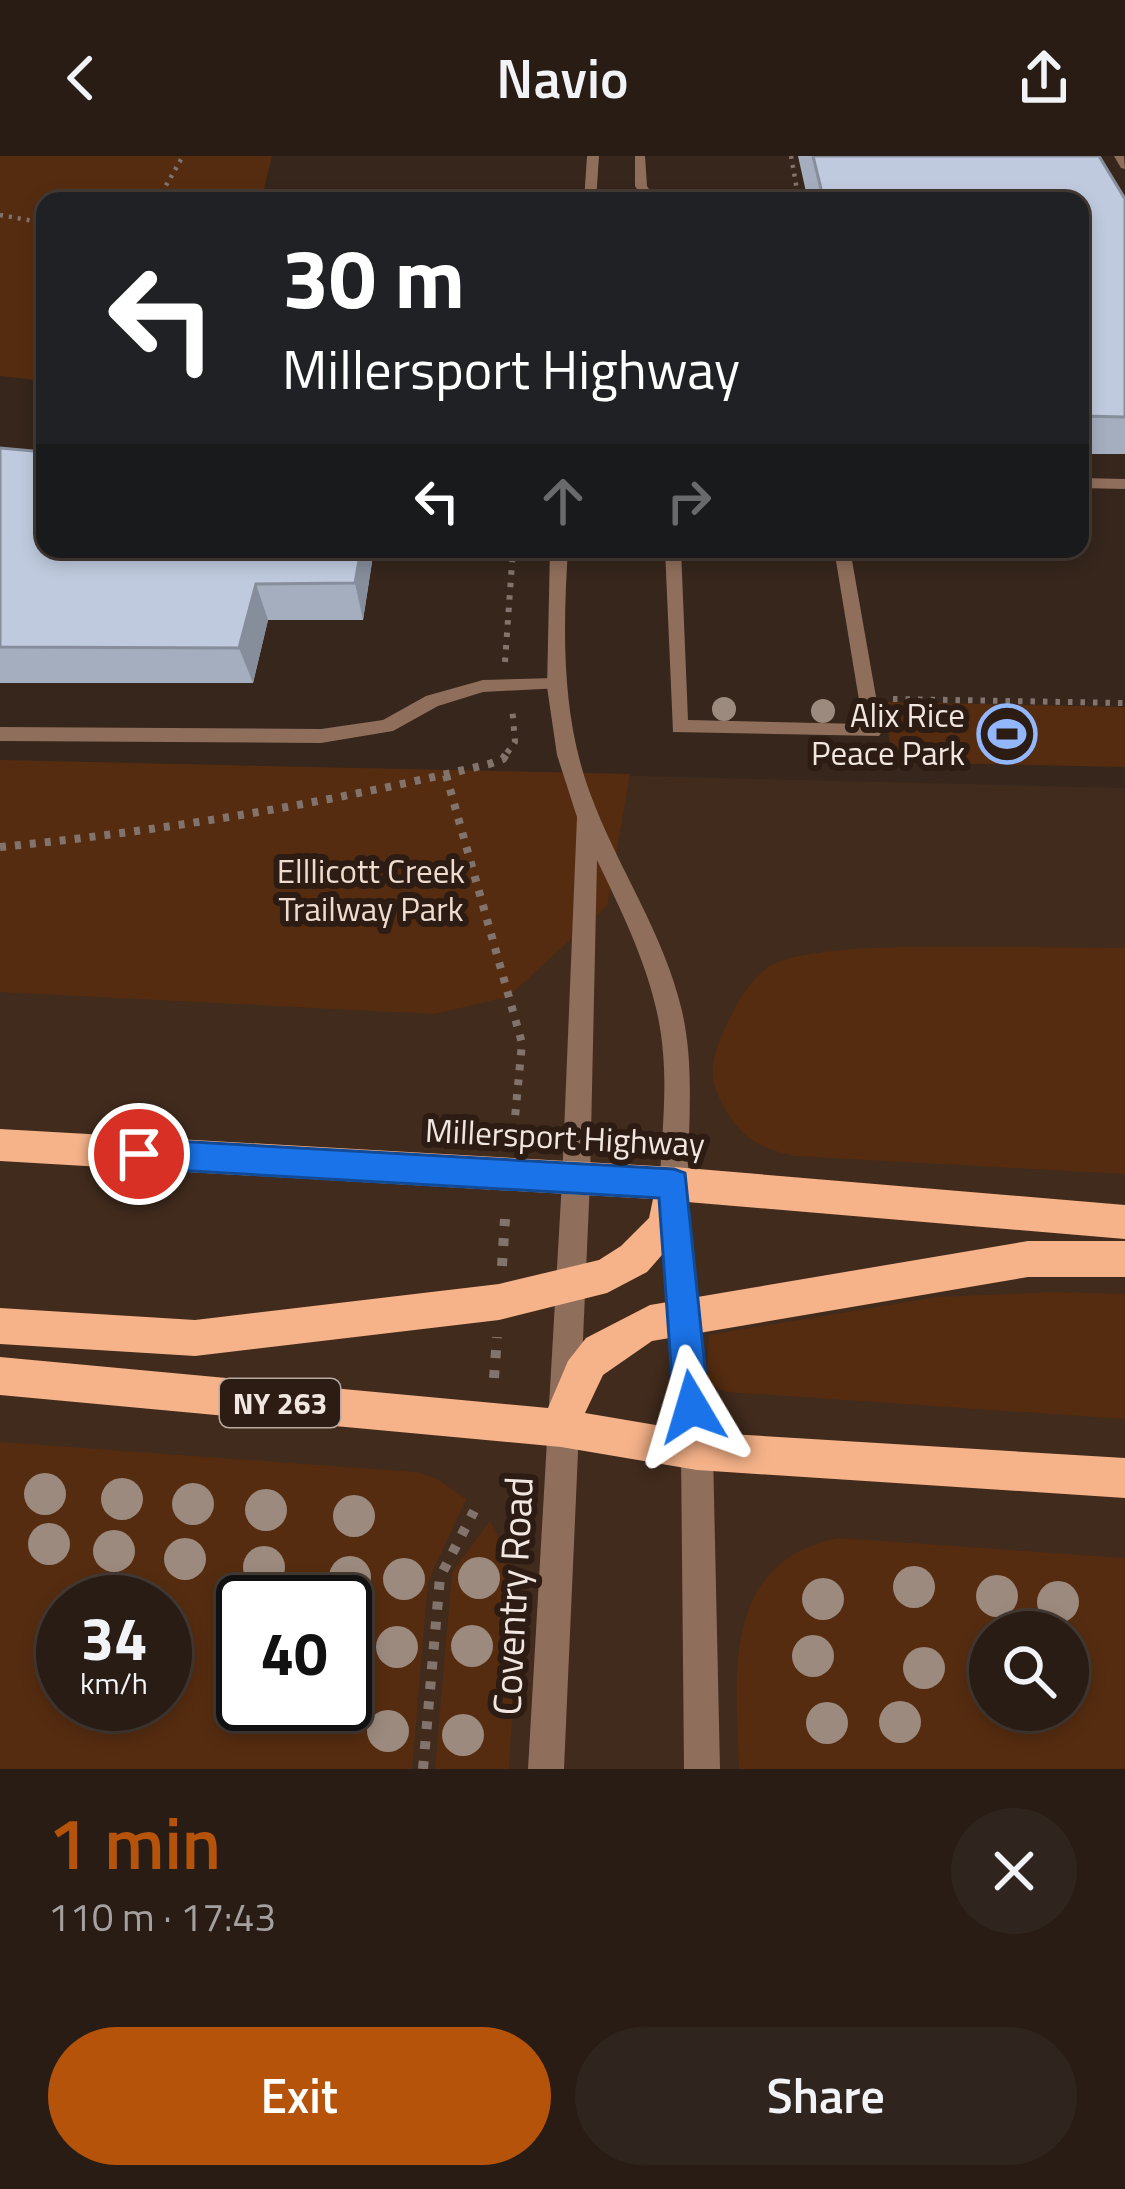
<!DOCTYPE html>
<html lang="en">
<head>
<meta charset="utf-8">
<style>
  body { margin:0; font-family:"Titillium Web",sans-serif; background:#30251e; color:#f1f3f6; height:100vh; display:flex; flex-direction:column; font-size:45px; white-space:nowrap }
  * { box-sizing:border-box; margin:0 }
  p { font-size:39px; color:#a5a1a0 }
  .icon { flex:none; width:66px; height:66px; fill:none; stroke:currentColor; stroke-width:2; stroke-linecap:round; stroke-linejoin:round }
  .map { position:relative; height:1613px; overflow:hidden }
  .panel { display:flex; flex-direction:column; background:#281c15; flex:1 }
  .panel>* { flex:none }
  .banner { position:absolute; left:36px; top:36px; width:1053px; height:366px; border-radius:24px; box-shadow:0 6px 18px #0003,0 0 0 3px #443a34; background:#202124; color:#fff; overflow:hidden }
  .tools { position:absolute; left:969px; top:1455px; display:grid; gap:24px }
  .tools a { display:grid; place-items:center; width:120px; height:120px; border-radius:50%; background:#281c15; box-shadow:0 6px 18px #0003,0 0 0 3px #443a34; font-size:60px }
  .speed { position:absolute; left:36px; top:1419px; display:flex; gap:24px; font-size:60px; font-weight:700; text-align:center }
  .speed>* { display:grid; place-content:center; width:156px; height:156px; border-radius:50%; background:#281c15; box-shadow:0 6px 18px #0003,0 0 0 3px #443a34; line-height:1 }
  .speed small { font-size:30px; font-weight:400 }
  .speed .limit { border:6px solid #111; border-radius:18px; background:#fff; color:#111 }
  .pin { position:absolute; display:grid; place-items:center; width:102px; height:102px; color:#fff; margin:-51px; border:6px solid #fff; border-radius:50%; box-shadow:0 3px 12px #0007 }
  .me { position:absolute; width:132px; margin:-66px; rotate:353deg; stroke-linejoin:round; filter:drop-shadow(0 0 9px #0008) }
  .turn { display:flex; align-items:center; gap:42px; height:252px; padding:0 48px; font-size:54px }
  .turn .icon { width:156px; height:156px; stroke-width:2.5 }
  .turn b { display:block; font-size:84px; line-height:102px }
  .lanes { display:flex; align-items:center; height:114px; padding:0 48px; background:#0003; justify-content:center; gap:60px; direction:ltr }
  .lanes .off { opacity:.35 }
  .round { display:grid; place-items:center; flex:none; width:126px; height:126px; border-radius:63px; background:#30251e }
  .headline { display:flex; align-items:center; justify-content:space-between; height:204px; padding:0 48px }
  h1 { font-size:72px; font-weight:600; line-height:90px; color:#b45309 }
  .primary-button { display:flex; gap:24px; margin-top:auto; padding:24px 48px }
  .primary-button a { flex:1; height:138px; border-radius:72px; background:#b45309; color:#fff; font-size:48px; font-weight:600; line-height:138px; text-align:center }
  .primary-button a+a { background:#30251e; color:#f1f3f6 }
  header { display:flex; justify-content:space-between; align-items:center; height:156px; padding:0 48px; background:#281c15; font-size:54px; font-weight:600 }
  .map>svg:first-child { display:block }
</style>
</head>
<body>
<header><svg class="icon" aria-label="back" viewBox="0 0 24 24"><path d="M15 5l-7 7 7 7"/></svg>Navio<svg class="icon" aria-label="share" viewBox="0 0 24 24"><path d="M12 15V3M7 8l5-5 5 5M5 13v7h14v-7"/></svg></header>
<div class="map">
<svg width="1125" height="1613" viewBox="0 0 1125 1613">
  <rect width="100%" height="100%" fill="#36261c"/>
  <path fill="#412b1d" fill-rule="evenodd" d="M0 604 1125 632V1613H0ZM63 1446H165V1548H63ZM243 1446H345V1548H243ZM990 1476H1068V1554H990Z"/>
  <g fill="#552c10" fill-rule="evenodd">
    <path d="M0 0H272L261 45H45V225L0 220Z"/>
    <path d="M883 546 1125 551V611L893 606Z"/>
    <path d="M0 604 630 618 607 750 508 841 434 858 0 836Z"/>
    <path d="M1042 791 1125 792V1018L795 1000C753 992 732 974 716 934 708 913 716 892 725 872 735 850 747 827 767 812 807 783 986 792 1042 791Z"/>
    <path d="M1055 1136 1125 1138V1263L727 1236 706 1227 709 1179 937 1141Z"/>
    <path d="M0 1286 416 1316 436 1322 466 1343 428 1426 412 1613H0ZM63 1446H165V1548H63ZM243 1446H345V1548H243Z"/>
    <path d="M490 1365 511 1405 519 1439 509 1613H435L452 1416Z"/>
    <path d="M838 1382 1125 1402V1613H739C736 1519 720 1407 838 1382ZM990 1476H1068V1554H990Z"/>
  </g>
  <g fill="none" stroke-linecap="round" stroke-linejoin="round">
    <g stroke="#82746c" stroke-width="4.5" stroke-dasharray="3 6" stroke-linecap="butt">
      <path d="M791 0 799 45"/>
      <path d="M157 45 183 0"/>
      <path d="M0 59 45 67"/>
    </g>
    <g stroke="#82746c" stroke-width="6" stroke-dasharray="4.5 8" stroke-linecap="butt">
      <path d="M505 506 513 393"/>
      <path d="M893 543 1125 547"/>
      <path d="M507 597 515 586 512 550"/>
    </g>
    <g stroke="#82746c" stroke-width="8" stroke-dasharray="6 9" stroke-linecap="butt">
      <path d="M446 619 522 887 514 972"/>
      <path d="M0 691C165 675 328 647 489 608L503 603 509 594"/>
    </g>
    <g stroke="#82746c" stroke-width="10" stroke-dasharray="8 12" stroke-linecap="butt">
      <path d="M502 1110 505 1063"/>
      <path d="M494 1222 497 1181"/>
      <path d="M423 1613 440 1421 474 1355"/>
    </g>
    <g fill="#8f6e5b" fill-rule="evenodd">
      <path d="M635 0H645L647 30 657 45H645L635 30Z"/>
      <path d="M1114 0H1124L1125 13 1121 12Z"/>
      <path d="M1080 322 1125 323V333L1080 332Z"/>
      <path d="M665 393H681L688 564 863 568 834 393H850L882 575 879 580 673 576Z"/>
      <path d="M555 522 564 528 561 532 483 536 438 550 393 575 321 587 0 585V571L321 573 383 564 426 540 483 524Z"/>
    </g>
    <g fill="#8f6e5b" fill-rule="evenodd">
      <path d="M587 0H599L596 45H584Z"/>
      <path d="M550 393H568C563 474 561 559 590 637 617 711 664 777 682 855 695 912 688 970 688 1028L684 1037 674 1041 664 1037 660 1028C661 985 667 941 663 897 658 828 626 765 597 704L590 1025 586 1034 576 1038 566 1034 562 1025 577 661 557 599 547 531Z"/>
    </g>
    <g fill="#8f6e5b" fill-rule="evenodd">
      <path d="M576 1012 586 1016 590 1025 564 1613H528L562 1025 566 1016Z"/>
      <path d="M675 1039 685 1043 689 1053 713 1295 720 1613H684L681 1295 661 1053 665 1043Z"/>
    </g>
    <g fill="#f6b289" fill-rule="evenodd">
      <path d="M0 973 674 1011 1125 1049V1083L687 1046 676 1083 647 1116 607 1137 499 1164 195 1200 0 1188V1152L195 1164 499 1128 599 1104 621 1090 649 1062 653 1043 0 1005Z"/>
      <path d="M1028 1085H1125V1121H1028L652 1185 603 1219 585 1257 697 1276 1125 1302V1342L697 1314 561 1291 0 1239V1201L548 1252 568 1205 586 1182 650 1149Z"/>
    </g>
  </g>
  <g fill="#9c8a7e">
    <circle cx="724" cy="553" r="12"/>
    <circle cx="823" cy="555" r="12"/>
    <circle cx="45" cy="1338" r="21"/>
    <circle cx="122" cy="1343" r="21"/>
    <circle cx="193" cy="1348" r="21"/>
    <circle cx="266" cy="1354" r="21"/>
    <circle cx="354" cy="1360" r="21"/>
    <circle cx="49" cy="1388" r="21"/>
    <circle cx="114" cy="1395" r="21"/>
    <circle cx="185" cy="1403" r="21"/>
    <circle cx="264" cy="1411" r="21"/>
    <circle cx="350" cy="1421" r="21"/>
    <circle cx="479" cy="1422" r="21"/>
    <circle cx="404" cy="1423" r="21"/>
    <circle cx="914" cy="1431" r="21"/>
    <circle cx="997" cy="1440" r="21"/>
    <circle cx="823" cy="1443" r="21"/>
    <circle cx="1058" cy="1446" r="21"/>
    <circle cx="472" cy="1490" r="21"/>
    <circle cx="397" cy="1491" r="21"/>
    <circle cx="813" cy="1500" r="21"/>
    <circle cx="924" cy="1512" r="21"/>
    <circle cx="900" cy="1566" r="21"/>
    <circle cx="827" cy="1567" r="21"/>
    <circle cx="388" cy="1575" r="21"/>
    <circle cx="463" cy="1579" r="21"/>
  </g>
  <g fill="#a4aebf">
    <path d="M798 0H1099L1125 43V298H1080V45H808Z"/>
    <path d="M0 292 45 393H374L363 464H268L253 527H0Z"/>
  </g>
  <g fill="#868d9b">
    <path d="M361 393H374L363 464 355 427Z"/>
    <path d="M256 428 268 464 253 527 239 492Z"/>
  </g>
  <g fill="#bfcade" stroke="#868d9b" stroke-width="3">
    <path d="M813 0H1099L1125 43V261L1080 260V45H824Z"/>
    <path d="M0 292 45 296V393H361L355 427 256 428 239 492 0 491Z"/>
  </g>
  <path fill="#1a73e8" stroke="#114b97" stroke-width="3" d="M139 983 674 1013 685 1017 709 1251 704 1263 692 1268 679 1263 674 1251 659 1042 139 1012 128 1008 124 998 128 987Z"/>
  <defs>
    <symbol id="stadium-ring" viewBox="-11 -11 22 22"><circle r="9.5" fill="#2c1c13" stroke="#92b7fd" stroke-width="1.5"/><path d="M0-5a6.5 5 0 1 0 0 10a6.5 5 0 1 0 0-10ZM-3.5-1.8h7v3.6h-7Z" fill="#92b7fd"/></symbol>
  </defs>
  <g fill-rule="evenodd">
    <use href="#stadium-ring" x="974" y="545" width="66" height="66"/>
  </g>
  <g text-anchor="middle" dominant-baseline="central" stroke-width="12" stroke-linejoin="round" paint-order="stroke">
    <rect fill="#2c1c13" stroke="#b7aaa2" stroke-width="3" x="220" y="1223" width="120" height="48" rx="9"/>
    <g font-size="30" font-weight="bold" fill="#f2e7e0">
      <text x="280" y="1247">NY 263</text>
    </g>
    <g font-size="33" fill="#f2e7e0" stroke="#2c1c13" text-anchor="end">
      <text x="965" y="559">Alix Rice<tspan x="965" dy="38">Peace Park</tspan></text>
    </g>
    <g font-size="33" fill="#f0dbcf" stroke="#2c1c13">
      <text x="371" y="715">Elllicott Creek<tspan x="371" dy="38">Trailway Park</tspan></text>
    </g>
    <g font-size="33" fill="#f2e7e0" stroke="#2c1c13">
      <text transform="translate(565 981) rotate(3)">Millersport Highway</text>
    </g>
    <g font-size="39" fill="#f2e7e0" stroke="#2c1c13">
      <text transform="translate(512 1440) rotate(-87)">Coventry Road</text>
    </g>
  </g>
</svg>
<div class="tools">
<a><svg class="icon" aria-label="search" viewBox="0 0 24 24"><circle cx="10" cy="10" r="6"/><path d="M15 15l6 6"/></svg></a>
</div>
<div class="speed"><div>34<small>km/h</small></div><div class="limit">40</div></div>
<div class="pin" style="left:139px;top:998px;background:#d93025"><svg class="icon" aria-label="arrive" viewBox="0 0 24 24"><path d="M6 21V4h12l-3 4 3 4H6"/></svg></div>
<svg class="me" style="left:692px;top:1251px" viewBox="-20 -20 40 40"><path d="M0-17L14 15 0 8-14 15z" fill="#1a73e8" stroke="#fff" stroke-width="4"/></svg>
<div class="banner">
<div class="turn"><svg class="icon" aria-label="left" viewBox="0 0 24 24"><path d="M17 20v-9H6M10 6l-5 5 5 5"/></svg><div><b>30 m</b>Millersport Highway</div></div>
<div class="lanes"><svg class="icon" aria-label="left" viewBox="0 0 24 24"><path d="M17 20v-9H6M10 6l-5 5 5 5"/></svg><svg class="icon off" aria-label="ahead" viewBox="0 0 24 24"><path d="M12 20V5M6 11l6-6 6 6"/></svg><svg class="icon off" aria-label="right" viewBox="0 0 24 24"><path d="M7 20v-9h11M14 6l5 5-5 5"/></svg></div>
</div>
</div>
<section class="panel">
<div class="headline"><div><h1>1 min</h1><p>110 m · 17:43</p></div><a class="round"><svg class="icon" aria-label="close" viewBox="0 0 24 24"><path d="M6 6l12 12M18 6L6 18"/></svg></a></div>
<div class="primary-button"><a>Exit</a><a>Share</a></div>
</section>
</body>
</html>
